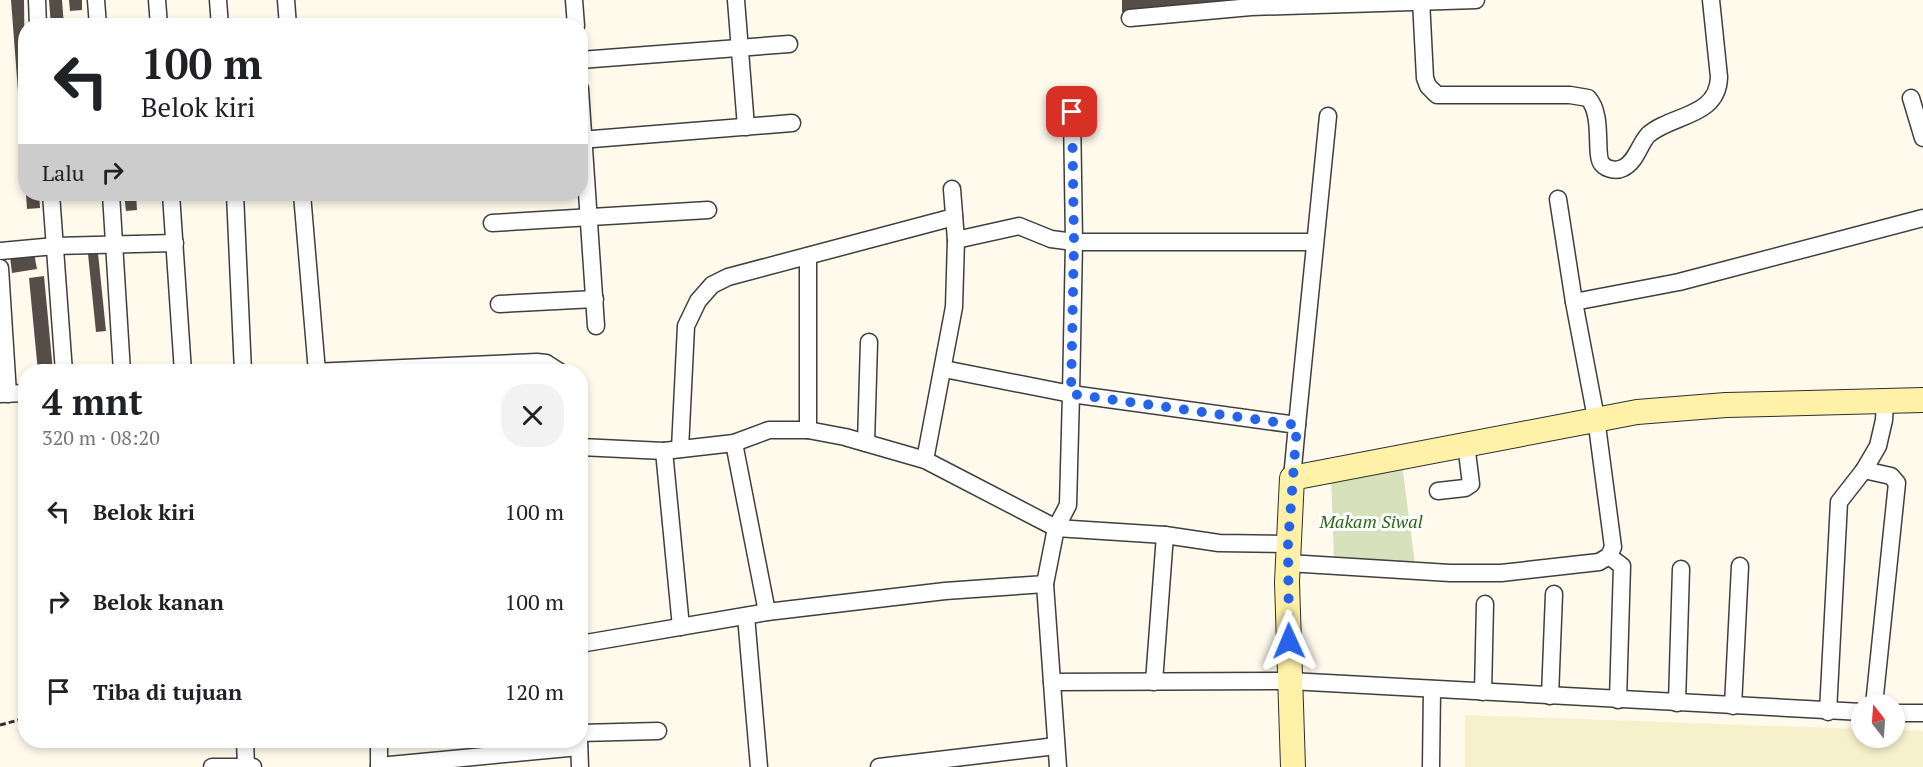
<!DOCTYPE html>
<html lang="id">
<head>
<meta charset="utf-8">
<style>
  body { margin:0; font-family:"PT Serif",serif; background:#f2f2f2; color:#202124; height:100vh; display:flex; flex-direction:column; font-size:22px; white-space:nowrap }
  * { box-sizing:border-box; margin:0 }
  p { font-size:20px; color:#757577 }
  .icon { flex:none; width:33px; height:33px; fill:none; stroke:currentColor; stroke-width:2; stroke-linecap:round; stroke-linejoin:round }
  .map { position:relative; flex:1; overflow:hidden }
  .sheet { position:absolute; left:18px; top:364px; width:570px; height:384px; display:flex; flex-direction:column; background:#fff; border-radius:24px; box-shadow:0 3px 9px #0003 }
  .sheet>* { flex:none }
  .top-card { position:absolute; left:18px; top:18px; width:570px; height:183px; border-radius:24px; box-shadow:0 3px 9px #0003; background:#fff; color:#202124; overflow:hidden }
  .needle { width:39px; rotate:343deg }
  .buttons { position:absolute; left:1851px; top:694px; display:grid; gap:12px }
  .buttons a { display:grid; place-items:center; width:54px; height:54px; border-radius:50%; background:#fff; box-shadow:0 3px 9px #0003; font-size:30px }
  .pin { position:absolute; display:grid; place-items:center; width:51px; height:51px; color:#fff; margin:-26px; border-radius:12px; box-shadow:0 3px 9px #0006 }
  .me { position:absolute; width:66px; margin:-33px; rotate:359deg; stroke-linejoin:round; filter:drop-shadow(0 0 4px #0008) }
  .turn { display:flex; align-items:center; gap:21px; height:126px; padding:0 24px; font-size:27px }
  .turn .icon { width:78px; height:78px; stroke-width:2.5 }
  .turn b { display:block; font-size:42px; line-height:51px }
  .then { display:flex; align-items:center; height:57px; padding:0 24px; background:#0003; gap:12px; font-size:22px }
  .round { display:grid; place-items:center; flex:none; width:63px; height:63px; border-radius:24px; background:#f2f2f2 }
  .overview { display:flex; align-items:center; justify-content:space-between; height:102px; padding:0 24px }
  h1 { font-size:36px; font-weight:700; line-height:45px }
  ul { padding:0; list-style:none }
  li { display:flex; align-items:center; gap:18px; height:90px; padding:0 24px }
  li div { flex:1 }
  li b { display:block; font-size:22px }
  li em { font-style:normal }
  .map>svg:first-child { display:block }
</style>
</head>
<body>
<div class="map">
<svg width="1923" height="767" viewBox="0 0 1923 767">
  <rect width="100%" height="100%" fill="#fffaec"/>
  <path fill="#f6f0cb" d="M1465 715 1861 729 1862 738H1894L1895 730 1923 731V767H1465Z"/>
  <path fill="#d7e2bc" d="M1402 464 1415 564 1334 562 1331 478Z"/>
  <g fill="#564d48">
    <path d="M11 0H24L26 170H24Z"/>
    <path d="M49 0H62L64 26H51Z"/>
    <path d="M69 0H82V10L70 11Z"/>
    <path d="M1122 0H1244V4L1122 12Z"/>
    <path d="M26 194H39L40 208 27 209Z"/>
    <path d="M124 194H136L137 210 126 211Z"/>
    <path d="M34 253 37 269 12 273 10 257Z"/>
    <path d="M98 253 106 331 96 332 88 254Z"/>
    <path d="M44 276 53 371 38 372 29 278Z"/>
  </g>
  <g fill="none" stroke-linecap="round" stroke-linejoin="round">
    <defs>
      <g id="street">
        <path d="M37 0 38 26"/>
        <path d="M96 0 98 26"/>
        <path d="M157 0 159 26"/>
        <path d="M218 0 220 26"/>
        <path d="M286 0 288 26"/>
        <path d="M574 0 576 26"/>
        <path d="M736 0 746 127"/>
        <path d="M1421 0 1425 78 1428 86 1437 95H1570L1588 98C1604 115 1594 155 1602 164 1607 170 1617 171 1623 168 1636 162 1639 145 1648 135 1671 114 1718 118 1719 77L1711 0"/>
        <path d="M1130 18 1251 7 1476 0"/>
        <path d="M580 60 789 44"/>
        <path d="M580 89 596 326"/>
        <path d="M1911 98 1923 138"/>
        <path d="M580 140 792 123"/>
        <path d="M51 194 64 372"/>
        <path d="M111 194 122 372"/>
        <path d="M171 194 183 372"/>
        <path d="M235 194 243 372"/>
        <path d="M302 194 317 372"/>
        <path d="M492 223 708 210"/>
        <path d="M956 240 1019 226 1051 239 1074 242H1314"/>
        <path d="M0 251 55 246 175 243"/>
        <path d="M808 256V430"/>
        <path d="M0 268 8 394"/>
        <path d="M1574 302 1679 282 1923 218"/>
        <path d="M499 304 595 299"/>
        <path d="M944 369 1071 394 1074 242 1072 112"/>
        <path d="M312 372 537 362 546 363 560 372"/>
        <path d="M0 394 26 393"/>
        <path d="M1297 425 1328 116"/>
        <path d="M734 443 767 612"/>
        <path d="M866 443 869 342"/>
        <path d="M580 447 664 451 734 443 769 430H808L845 437 925 460 1056 528 1165 535 1219 543 1288 544"/>
        <path d="M680 449 686 326 698 301 712 285 728 277 954 217"/>
        <path d="M664 451 681 627"/>
        <path d="M925 460 954 307 956 240 952 189"/>
        <path d="M1864 470 1891 476 1897 483 1874 705"/>
        <path d="M1438 491 1465 488 1471 484 1466 444"/>
        <path d="M1609 556 1622 566 1618 700"/>
        <path d="M1288 563 1450 573H1501L1599 562 1609 556 1613 547 1596 418 1574 302 1558 199"/>
        <path d="M1045 584 1058 767"/>
        <path d="M746 616 759 767"/>
        <path d="M580 644 767 612 945 591 1045 584 1056 528 1068 505 1071 394 1297 425 1292 478"/>
        <path d="M1052 682 1290 681 1862 712"/>
        <path d="M1154 682 1165 535"/>
        <path d="M1483 692 1485 604"/>
        <path d="M1550 696 1554 594"/>
        <path d="M1677 703 1681 569"/>
        <path d="M1733 706 1740 566"/>
        <path d="M1828 712 1839 502 1864 470 1878 446 1884 420 1885 402"/>
        <path d="M1894 713H1923"/>
        <path d="M580 733 658 731"/>
        <path d="M245 741 246 766"/>
        <path d="M379 741V767"/>
        <path d="M579 741 580 767"/>
        <path d="M379 766 579 747"/>
        <path d="M212 767H253"/>
        <path d="M879 767 1056 746"/>
        <path d="M1431 767 1432 689"/>
      </g>
      <path id="secondary" d="M1293 767 1287 582 1292 478 1637 412 1726 405 1923 400"/>
    </defs>
    <use href="#street" stroke="#3f3f3f" stroke-width="19"/>
    <use href="#secondary" stroke="#2e2e2e" stroke-width="26"/>
    <path stroke="#2e2e2e" stroke-width="3" stroke-dasharray="6 3" stroke-linecap="butt" d="M0 725 26 718"/>
    <use href="#street" stroke="#fff" stroke-width="16"/>
    <use href="#secondary" stroke="#fff1a7" stroke-width="24"/>
  </g>
  <g fill="none" stroke-linecap="round" stroke-linejoin="round">
    <path stroke="#2563eb" stroke-width="10" stroke-dasharray="0 18" d="M1072 112 1074 242 1071 394 1297 425 1288 544 1289 641"/>
  </g>
  <g text-anchor="middle" dominant-baseline="central" stroke-width="6" stroke-linejoin="round" paint-order="stroke">
    <g font-size="18" font-style="italic" fill="#2e671a" stroke="#fff">
      <text x="1371" y="521">Makam Siwal</text>
    </g>
  </g>
</svg>
<div class="buttons">
<a><svg class="needle" viewBox="-14 -14 28 28"><path d="M0-13l5 13h-10z" fill="#e53935"/><path d="M0 13l5-13h-10z" fill="#757577"/></svg></a>
</div>
<div class="pin" style="left:1072px;top:112px;background:#d93025"><svg class="icon" aria-label="arrive" viewBox="0 0 24 24"><path d="M6 21V4h12l-3 4 3 4H6"/></svg></div>
<svg class="me" style="left:1289px;top:641px" viewBox="-20 -20 40 40"><path d="M0-17L14 15 0 8-14 15z" fill="#2563eb" stroke="#fff" stroke-width="4"/></svg>
<div class="top-card">
<div class="turn"><svg class="icon" aria-label="left" viewBox="0 0 24 24"><path d="M17 20v-9H6M10 6l-5 5 5 5"/></svg><div><b>100 m</b>Belok kiri</div></div>
<div class="then">Lalu<svg class="icon" aria-label="right" viewBox="0 0 24 24"><path d="M7 20v-9h11M14 6l5 5-5 5"/></svg></div>
</div>
<section class="sheet">
<div class="overview"><div><h1>4 mnt</h1><p>320 m · 08:20</p></div><a class="round"><svg class="icon" aria-label="close" viewBox="0 0 24 24"><path d="M6 6l12 12M18 6L6 18"/></svg></a></div>
<ul>
<li><svg class="icon" aria-label="left" viewBox="0 0 24 24"><path d="M17 20v-9H6M10 6l-5 5 5 5"/></svg><div><b>Belok kiri</b></div><em>100 m</em></li>
<li><svg class="icon" aria-label="right" viewBox="0 0 24 24"><path d="M7 20v-9h11M14 6l5 5-5 5"/></svg><div><b>Belok kanan</b></div><em>100 m</em></li>
<li><svg class="icon" aria-label="arrive" viewBox="0 0 24 24"><path d="M6 21V4h12l-3 4 3 4H6"/></svg><div><b>Tiba di tujuan</b></div><em>120 m</em></li>
</ul>
</section>
</div>
</body>
</html>
